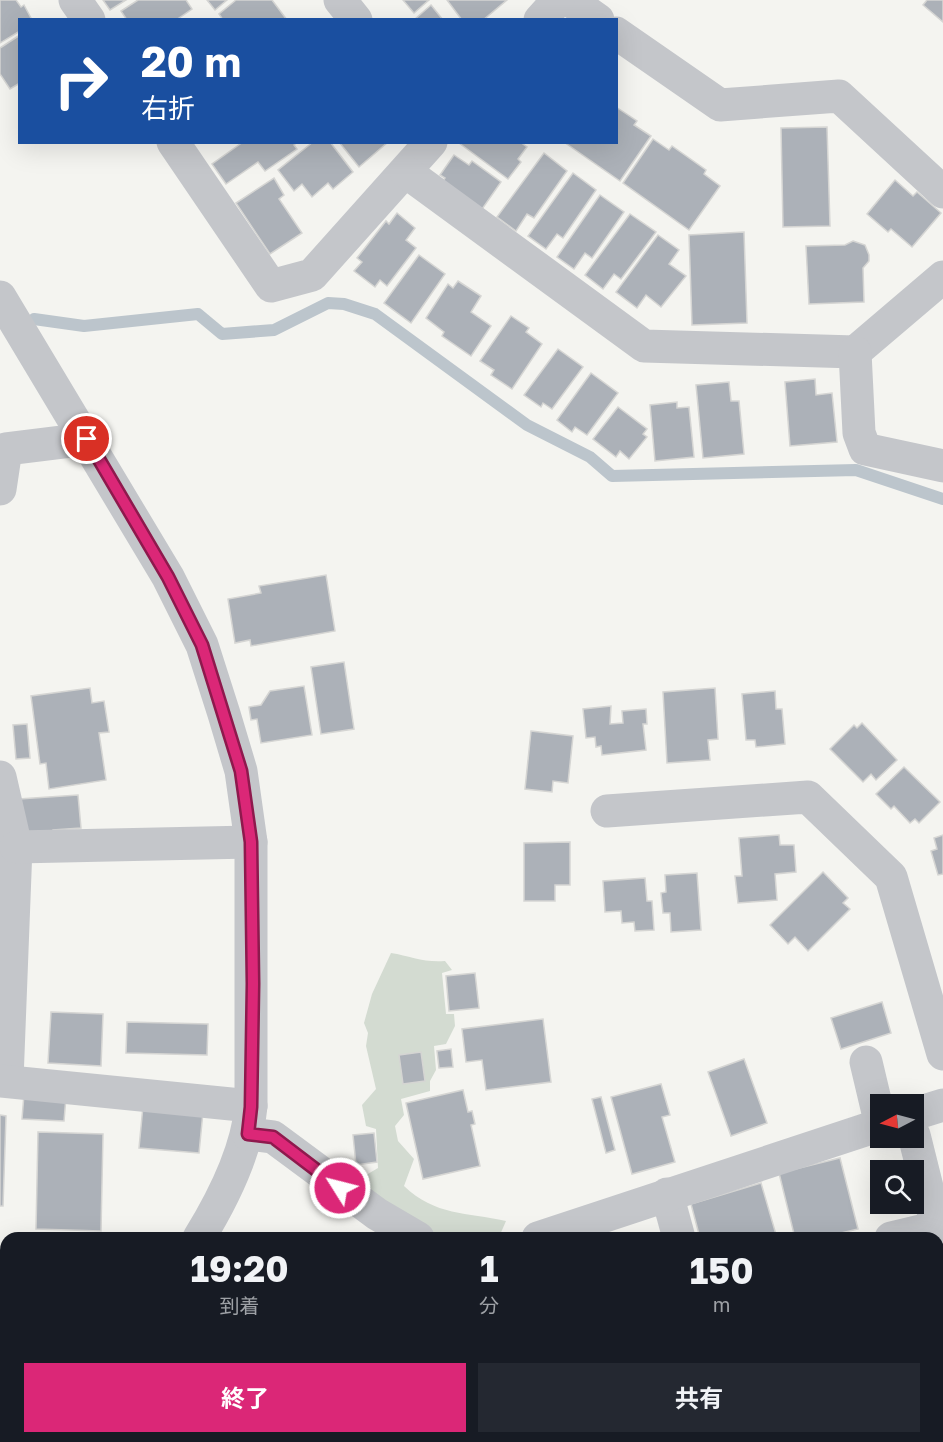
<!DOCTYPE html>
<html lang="ja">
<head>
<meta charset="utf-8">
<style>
  body { margin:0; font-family:"Golos Text","Noto Sans JP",sans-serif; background:#242831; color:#f1f3f6; height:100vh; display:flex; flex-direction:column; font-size:22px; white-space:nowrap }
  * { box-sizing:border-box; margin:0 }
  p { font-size:20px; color:#9ea1a6 }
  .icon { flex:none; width:33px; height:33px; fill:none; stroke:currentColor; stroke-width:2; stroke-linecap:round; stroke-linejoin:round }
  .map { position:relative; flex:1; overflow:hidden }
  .drawer { position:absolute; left:0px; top:1232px; width:944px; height:212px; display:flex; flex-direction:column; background:#171b24; border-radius:18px 18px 0 0; box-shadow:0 6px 24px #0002 }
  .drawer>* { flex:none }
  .top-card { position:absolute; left:18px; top:18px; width:600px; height:126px; border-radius:0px; box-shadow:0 6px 24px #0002; background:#1a4fa0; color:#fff; overflow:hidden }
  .needle { width:39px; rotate:264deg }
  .controls { position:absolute; left:870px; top:1094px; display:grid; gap:12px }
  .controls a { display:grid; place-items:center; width:54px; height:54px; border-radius:0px; background:#171b24; box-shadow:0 6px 24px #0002; font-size:30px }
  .pin { position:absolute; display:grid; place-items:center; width:51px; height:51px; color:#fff; margin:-26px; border:3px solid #fff; border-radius:50%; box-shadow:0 2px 6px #0007 }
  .me { position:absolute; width:66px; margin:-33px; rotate:306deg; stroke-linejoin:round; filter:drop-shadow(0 0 4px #0008) }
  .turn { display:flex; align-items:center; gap:21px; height:126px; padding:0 24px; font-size:27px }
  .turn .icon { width:78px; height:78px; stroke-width:2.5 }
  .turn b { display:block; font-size:42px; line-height:51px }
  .eta { display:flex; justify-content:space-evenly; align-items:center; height:102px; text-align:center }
  .eta b { font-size:36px; font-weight:700; line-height:42px }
  .button { display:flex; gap:12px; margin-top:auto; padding:12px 24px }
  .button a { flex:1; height:69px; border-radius:0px; background:#db2777; color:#fff; font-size:24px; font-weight:700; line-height:69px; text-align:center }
  .button a+a { background:#242831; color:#f1f3f6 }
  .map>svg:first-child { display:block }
</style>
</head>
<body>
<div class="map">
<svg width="943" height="1442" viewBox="0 0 943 1442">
  <rect width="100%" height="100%" fill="#f4f4f0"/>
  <g fill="#d3dbd1">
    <path d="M391 953C410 956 425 963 445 961L452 970 442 973 446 1014H454L455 1026 446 1044 434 1046 436 1070 430 1081V1091L401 1099 404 1115 395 1126 398 1141 414 1159 404 1186C435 1216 467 1212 506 1221L499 1237 437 1238 363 1196 361 1178 378 1168 376 1129 366 1126 362 1105 376 1089 366 1046 368 1033 364 1023 372 994Z"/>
    <path d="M943 1287V1375L938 1374V1288Z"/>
    <path d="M938 1391 943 1392V1442H906L905 1437H938Z"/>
    <path d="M726 1437H827L828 1442H729Z"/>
  </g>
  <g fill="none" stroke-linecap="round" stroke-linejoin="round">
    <path stroke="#bcc5cc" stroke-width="12" d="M34 319 84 326 198 314 222 334 274 330 328 303 344 304 375 314 527 425 590 457 612 476 856 470 943 499"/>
  </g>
  <g fill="#acb1b8" stroke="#d5d5d3" stroke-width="1.5">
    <path d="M0 0H16L21 7 24 5 32 20H20V31L0 43Z"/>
    <path d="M103 0H126L110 10Z"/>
    <path d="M138 0H186L192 9 176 20H127L121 11Z"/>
    <path d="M207 0H227L215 10Z"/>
    <path d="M236 0H272L287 20H223L219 14Z"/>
    <path d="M403 0H429L414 13Z"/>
    <path d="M447 0H507L483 20H462Z"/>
    <path d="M927 0H943V22L923 5Z"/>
    <path d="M431 5 443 20H414Z"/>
    <path d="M20 35V83L10 89 0 74V48Z"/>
    <path d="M616 107 637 121 634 125 651 136 620 181 564 142H616Z"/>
    <path d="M827 127 830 226 783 227 781 128Z"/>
    <path d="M653 139 669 150 672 146 706 170 704 174 720 186 689 230 623 183Z"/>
    <path d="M243 142H297L294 145 297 149 265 171 258 162 226 184 212 164Z"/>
    <path d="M313 142H330L353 172 333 189 328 183 312 197 302 184 294 191 278 170Z"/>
    <path d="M339 142H388L359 167Z"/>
    <path d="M520 142 527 147 518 159 521 162 508 179 459 143Z"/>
    <path d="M544 153 567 171 534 218 527 214 516 231 497 217Z"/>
    <path d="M454 155 469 165 472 161 501 182 480 212 441 184 445 178 440 175Z"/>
    <path d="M573 173 596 190 563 238 557 234 546 249 528 236Z"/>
    <path d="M274 178 284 195 279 199 302 233 270 254 236 203Z"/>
    <path d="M895 180 913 196 917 192 941 213 912 247 891 229 888 232 867 214Z"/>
    <path d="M600 195 624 212 592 258 585 253 574 269 557 257Z"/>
    <path d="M397 213 415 228 406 240 416 248 387 286 380 280 375 287 354 271 362 262 357 258 386 221 389 224Z"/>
    <path d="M630 214 656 232 621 279 614 274 603 289 585 275Z"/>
    <path d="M744 232 747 323 692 325 689 235Z"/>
    <path d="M658 235 679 250 669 264 686 276 661 307 646 295 637 308 616 292Z"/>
    <path d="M853 241 865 245 869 255V261L863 268 864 302 809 304 806 246 845 245Z"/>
    <path d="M419 255 445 274 411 323 384 303Z"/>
    <path d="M458 281 481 296 471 312 491 326 471 356 442 336 444 332 426 318 448 284 453 288Z"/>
    <path d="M511 316 529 328 526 332 542 344 512 389 491 375 494 370 480 361Z"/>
    <path d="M558 349 583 367 552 409 543 403 541 407 524 395Z"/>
    <path d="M591 373 618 393 587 435 575 427 572 432 557 420Z"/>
    <path d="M815 379 816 395 832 393 837 442 790 446 785 382Z"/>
    <path d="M729 382 731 401H739L744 454 703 458 696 385Z"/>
    <path d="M677 402V408L689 407 694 457 655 461 650 405Z"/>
    <path d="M618 407 647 429 643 434 647 437 629 459 620 451 616 457 593 439Z"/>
    <path d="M326 575 335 631 251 646 250 640 235 643 228 599 261 593 259 586Z"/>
    <path d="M344 662 354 729 321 734 311 667Z"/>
    <path d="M304 686 312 735 261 743 257 719 251 720 249 707 261 705 270 691Z"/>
    <path d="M90 688 92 703 104 701 109 732 99 733 106 780 49 789 46 763 40 764 31 696Z"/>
    <path d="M715 688 718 739 708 740 710 760 667 763 663 692Z"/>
    <path d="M775 691 776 709H782L785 744 756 747 755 740H746L742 694Z"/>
    <path d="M611 706 610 724 623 723 622 711 646 709 647 724H643L646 750 602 755 601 746 596 747 595 737 586 738 583 709Z"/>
    <path d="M862 723 897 760 876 780 871 774 863 782 830 749 854 725 857 728Z"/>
    <path d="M27 724 30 758 16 759 13 725Z"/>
    <path d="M531 731 573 736 568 783 553 781 552 792 525 789Z"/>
    <path d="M904 767 940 802 919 823 915 819 910 823 894 806 891 809 876 794Z"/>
    <path d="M78 795 81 828 53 830V834L22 837 19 799Z"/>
    <path d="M779 835 780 845H794L796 872 775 874 777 900 738 903 735 876H742L739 838Z"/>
    <path d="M943 835V874L938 875 931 851 937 849 934 838Z"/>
    <path d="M570 842V885H555V901H524V843Z"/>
    <path d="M823 872 848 898 843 903 850 909 808 951 795 937 788 944 770 925Z"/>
    <path d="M697 873 701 930 671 932 670 913H663L661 893 666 892 665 875Z"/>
    <path d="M645 878 647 901H652L654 930 635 931 634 922 622 923 621 911 605 912 603 881Z"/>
    <path d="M475 973 479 1008 449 1011 446 976Z"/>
    <path d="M882 1002 891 1033 841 1049 831 1018Z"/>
    <path d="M51 1012 103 1014 101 1066 48 1063Z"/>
    <path d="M543 1019 551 1082 486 1090 482 1060 466 1062 462 1029Z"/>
    <path d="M127 1022 208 1024 207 1055 126 1053Z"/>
    <path d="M451 1049 453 1067 439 1068 437 1051Z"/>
    <path d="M421 1052 425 1081 403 1084 399 1055Z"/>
    <path d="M744 1059 767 1123 731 1136 708 1072Z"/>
    <path d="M661 1084 670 1115 662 1117 675 1162 632 1174 611 1097Z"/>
    <path d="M463 1090 468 1112 472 1111 475 1124 471 1125 480 1166 423 1179 406 1103Z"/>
    <path d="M24 1094 66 1097 64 1121 22 1119Z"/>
    <path d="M601 1097 615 1150 606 1153 592 1099Z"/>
    <path d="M143 1106 203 1112 199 1153 139 1148Z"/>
    <path d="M0 1115 6 1116 3 1206H0Z"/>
    <path d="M38 1132 103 1134 101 1231 36 1229Z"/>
    <path d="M374 1133 377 1162 356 1165 353 1135Z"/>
    <path d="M840 1158 858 1229 820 1238H795L779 1173Z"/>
    <path d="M761 1183 777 1238H700L691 1204Z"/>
    <path d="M938 1377 943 1378V1389L938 1388Z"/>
    <path d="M549 1437H586L587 1442H549Z"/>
    <path d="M595 1437H658L659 1438 649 1442H596Z"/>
  </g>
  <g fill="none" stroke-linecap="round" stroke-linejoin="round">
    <g stroke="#c4c6ca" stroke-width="33">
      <path d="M75 0 89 20"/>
      <path d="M340 0 356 20"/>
      <path d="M570 0 598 20"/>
      <path d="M540 20 558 0"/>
      <path d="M616 33 720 105 839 96 943 192"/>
      <path d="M173 142 271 286 312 275 431 142"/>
      <path d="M406 172 644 346 855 352 943 277"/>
      <path d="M0 297 168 577 202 645 224 714 241 771 251 842V1106C247 1151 223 1199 199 1238"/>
      <path d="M855 352 859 433 865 449 943 466"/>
      <path d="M0 489 6 449 87 439"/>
      <path d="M0 777 16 847 7 1080"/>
      <path d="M607 811 808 797 891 877 943 1054"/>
      <path d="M16 847 251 842"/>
      <path d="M866 1062 880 1121"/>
      <path d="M0 1081 251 1106"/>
      <path d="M914 1114 943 1105"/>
      <path d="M248 1134 273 1137 377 1214 418 1238"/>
      <path d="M667 1194 679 1238"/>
      <path d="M538 1238 880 1125"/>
      <path d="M891 1238 937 1227 914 1135"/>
      <path d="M0 1283H6"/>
      <path d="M82 1442 85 1437"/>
    </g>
  </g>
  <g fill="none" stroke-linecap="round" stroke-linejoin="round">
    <defs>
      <path id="route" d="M87 439 168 577 202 645 241 771 251 842 253 984 251 1107 248 1134 273 1137 340 1188"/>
    </defs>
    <use href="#route" stroke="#8e194d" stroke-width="15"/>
    <use href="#route" stroke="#db2777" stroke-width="10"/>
  </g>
</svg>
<div class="controls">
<a><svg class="needle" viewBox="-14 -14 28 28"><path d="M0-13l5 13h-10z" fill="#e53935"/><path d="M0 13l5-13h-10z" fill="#9ea1a6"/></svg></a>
<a><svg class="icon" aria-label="search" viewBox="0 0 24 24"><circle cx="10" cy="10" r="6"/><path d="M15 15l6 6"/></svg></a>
</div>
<div class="pin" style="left:87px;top:439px;background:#d93025"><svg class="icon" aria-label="arrive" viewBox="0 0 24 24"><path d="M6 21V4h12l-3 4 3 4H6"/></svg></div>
<svg class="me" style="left:340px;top:1188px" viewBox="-20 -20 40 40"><circle r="17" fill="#db2777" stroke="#fff" stroke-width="3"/><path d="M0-11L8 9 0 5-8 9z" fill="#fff"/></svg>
<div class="top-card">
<div class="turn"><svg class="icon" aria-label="right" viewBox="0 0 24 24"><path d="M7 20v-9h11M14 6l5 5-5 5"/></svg><div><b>20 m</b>右折</div></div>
</div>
<section class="drawer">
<div class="eta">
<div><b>19:20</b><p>到着</p></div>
<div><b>1</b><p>分</p></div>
<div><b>150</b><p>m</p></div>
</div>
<div class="button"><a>終了</a><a>共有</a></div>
</section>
</div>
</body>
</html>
